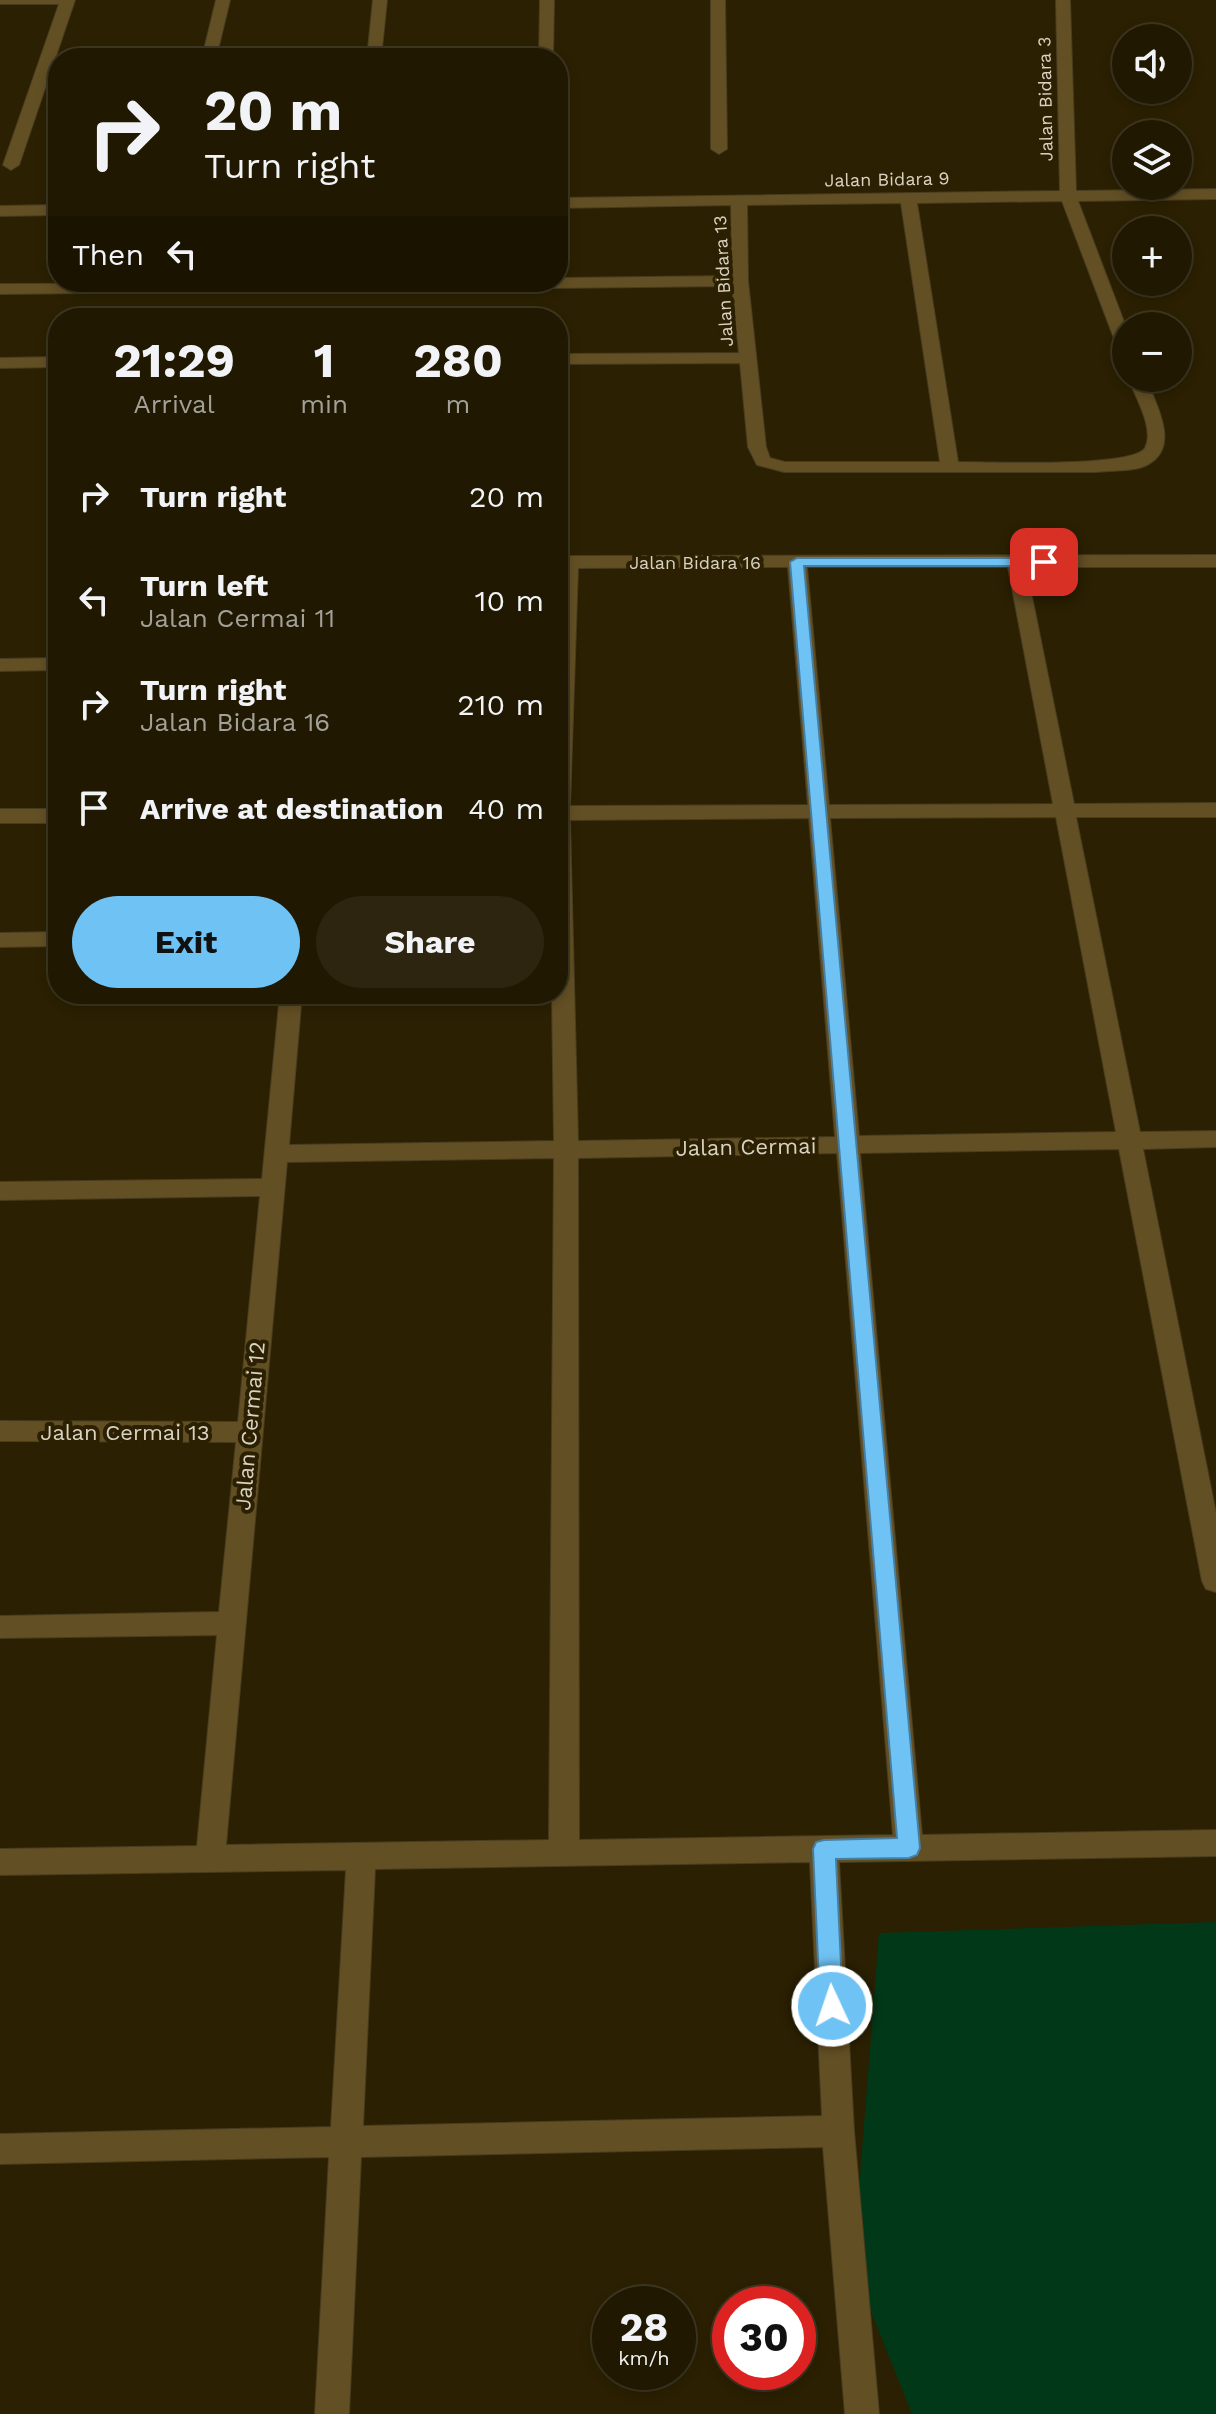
<!DOCTYPE html>
<html lang="en">
<head>
<meta charset="utf-8">
<style>
  body { margin:0; font-family:"Work Sans",sans-serif; background:#2d2510; color:#f1f3f6; height:100vh; display:flex; flex-direction:column; font-size:30px; white-space:nowrap }
  * { box-sizing:border-box; margin:0 }
  p { font-size:26px; color:#a2a099 }
  .icon { flex:none; width:44px; height:44px; fill:none; stroke:currentColor; stroke-width:2; stroke-linecap:round; stroke-linejoin:round }
  .map { position:relative; flex:1; overflow:hidden }
  .side { position:absolute; left:48px; top:308px; width:520px; height:696px; display:flex; flex-direction:column; background:#201801; border-radius:32px; box-shadow:0 4px 12px #0003,0 0 0 2px #3d3723 }
  .side>* { flex:none }
  .guide { position:absolute; left:48px; top:48px; width:520px; height:244px; border-radius:32px; box-shadow:0 4px 12px #0003,0 0 0 2px #3d3723; background:#201801; color:#f1f3f6; overflow:hidden }
  .fabs { position:absolute; left:1112px; top:24px; display:grid; gap:16px }
  .fabs a { display:grid; place-items:center; width:80px; height:80px; border-radius:50%; background:#201801; box-shadow:0 4px 12px #0003,0 0 0 2px #3d3723; font-size:40px }
  .speed { position:absolute; left:592px; top:2286px; display:flex; gap:16px; font-size:40px; font-weight:700; text-align:center }
  .speed>* { display:grid; place-content:center; width:104px; height:104px; border-radius:50%; background:#201801; box-shadow:0 4px 12px #0003,0 0 0 2px #3d3723; line-height:1 }
  .speed small { font-size:20px; font-weight:400 }
  .speed .limit { border:12px solid #d22; background:#fff; color:#111 }
  .pin { position:absolute; display:grid; place-items:center; width:68px; height:68px; color:#fff; margin:-34px; border-radius:16px; box-shadow:0 4px 12px #0006 }
  .me { position:absolute; width:88px; margin:-44px; rotate:357deg; stroke-linejoin:round; filter:drop-shadow(0 0 6px #0008) }
  .turn { display:flex; align-items:center; gap:28px; height:168px; padding:0 24px; font-size:36px }
  .turn .icon { width:104px; height:104px; stroke-width:2.5 }
  .turn b { display:block; font-size:56px; line-height:68px }
  .then { display:flex; align-items:center; height:76px; padding:0 24px; background:#0003; gap:16px; font-size:30px }
  .eta { display:flex; justify-content:space-evenly; align-items:center; height:136px; text-align:center }
  .eta b { font-size:48px; font-weight:700; line-height:56px }
  .cta { display:flex; gap:16px; margin-top:auto; padding:16px 24px }
  .cta a { flex:1; height:92px; border-radius:48px; background:#6fc2f4; color:#111; font-size:32px; font-weight:700; line-height:92px; text-align:center }
  .cta a+a { background:#2d2510; color:#f1f3f6 }
  ul { padding:0; list-style:none }
  li { display:flex; align-items:center; gap:24px; height:104px; padding:0 24px }
  li div { flex:1 }
  li b { display:block; font-size:30px }
  li em { font-style:normal }
  .map>svg:first-child { display:block }
</style>
</head>
<body>
<div class="map">
<svg width="1216" height="2414" viewBox="0 0 1216 2414">
  <rect width="100%" height="100%" fill="#2b2001"/>
  <path fill="#013818" d="M1216 1922V2414H912L853 2267 879 1933Z"/>
  <g fill="none" stroke-linecap="round" stroke-linejoin="round">
    <defs>
      <g id="minor">
        <path d="M0 0H75L19 165 11 170 3 165 59 4H0Z"/>
        <path d="M216 0H230L216 58H202Z"/>
        <path d="M373 0H387L381 58H367Z"/>
        <path d="M540 0H554L553 58H539Z"/>
        <path d="M711 0H725L727 149 719 154 711 149Z"/>
        <path d="M1056 0H1070L1076 191 1216 189V199L1078 201 1126 327V354L1118 349 1062 201 917 203 958 462C986 462 1133 468 1145 448 1155 429 1135 396 1128 378H1146C1155 403 1182 447 1147 465 1134 472 1111 470 1096 472H784L757 465 748 447 740 363 558 364V354L739 353 732 286 0 294V284L558 282V278L732 276 731 205 558 208V198L1060 191ZM901 203 940 462H785L770 458 766 447 748 281 747 205Z"/>
        <path d="M58 205V215L0 216V206Z"/>
        <path d="M58 357V367L0 368V358Z"/>
        <path d="M1216 555V567H1026L1074 804 1216 803V817H1076L1140 1132 1216 1131V1147L1143 1149 1216 1513V1592L1206 1589 1202 1581 1119 1149 860 1153 922 1835 1216 1830V1856L839 1862 854 2131 879 2414H845L823 2147 361 2157 349 2414H315L329 2157 0 2164V2134L331 2127 346 1870 0 1875V1849L197 1846 217 1635 0 1638V1616L219 1612 236 1442 0 1441V1421L238 1422 260 1196 0 1200V1182L262 1179 280 994H302L289 1145 554 1141 552 994H558V556ZM788 567 808 805 570 806 578 568ZM807 567H1008L1053 804 829 805ZM1056 817 1116 1132 859 1136 830 818ZM809 818 835 1137 578 1141 570 820ZM837 1153 893 1835 579 1840 578 1158ZM554 1158 549 1840 226 1845 287 1162ZM810 1862 822 2116 363 2126 375 1869Z"/>
        <path d="M58 658V670L0 671V659Z"/>
        <rect x="0" y="809" width="58" height="14"/>
        <path d="M58 932V946L0 947V933Z"/>
      </g>
    </defs>
    <use href="#minor" stroke="#473c20" stroke-width="2"/>
    <use href="#minor" fill="#634f24" fill-rule="evenodd"/>
  </g>
  <path fill="#6fc2f4" stroke="#487e9f" stroke-width="2" d="M797 558H1044L1051 562 1044 566H804L920 1848 917 1855 909 1858 836 1859 843 2006 840 2013 832 2016 823 2013 820 2006 813 1849 816 1842 824 1840 897 1838 790 562Z"/>
  <g text-anchor="middle" dominant-baseline="central" stroke-width="8" stroke-linejoin="round" paint-order="stroke">
    <g font-size="18" fill="#d9d2c1" stroke="#2b2001">
      <text transform="translate(1045 99) rotate(-91)">Jalan Bidara 3</text>
      <text transform="translate(887 179) rotate(-1)">Jalan Bidara 9</text>
      <text transform="translate(723 281) rotate(-93)">Jalan Bidara 13</text>
      <text x="695" y="562">Jalan Bidara 16</text>
    </g>
    <g font-size="22" fill="#d9d2c1" stroke="#2b2001">
      <text transform="translate(746 1147) rotate(-1)">Jalan Cermai</text>
      <text transform="translate(250 1426) rotate(-85)">Jalan Cermai 12</text>
      <text x="125" y="1432">Jalan Cermai 13</text>
    </g>
  </g>
</svg>
<div class="fabs">
<a><svg class="icon" aria-label="sound" viewBox="0 0 24 24"><path d="M4 9h4l5-4v14l-5-4H4zM17 9q2 3 0 6"/></svg></a>
<a><svg class="icon" aria-label="layers" viewBox="0 0 24 24"><path d="M12 4l9 5-9 5-9-5zM3 14l9 5 9-5"/></svg></a>
<a>+</a>
<a>−</a>
</div>
<div class="speed"><div>28<small>km/h</small></div><div class="limit">30</div></div>
<div class="pin" style="left:1044px;top:562px;background:#d93025"><svg class="icon" aria-label="arrive" viewBox="0 0 24 24"><path d="M6 21V4h12l-3 4 3 4H6"/></svg></div>
<svg class="me" style="left:832px;top:2006px" viewBox="-20 -20 40 40"><circle r="17" fill="#6fc2f4" stroke="#fff" stroke-width="3"/><path d="M0-11L8 9 0 5-8 9z" fill="#fff"/></svg>
<div class="guide">
<div class="turn"><svg class="icon" aria-label="right" viewBox="0 0 24 24"><path d="M7 20v-9h11M14 6l5 5-5 5"/></svg><div><b>20 m</b>Turn right</div></div>
<div class="then">Then<svg class="icon" aria-label="left" viewBox="0 0 24 24"><path d="M17 20v-9H6M10 6l-5 5 5 5"/></svg></div>
</div>
<section class="side">
<div class="eta">
<div><b>21:29</b><p>Arrival</p></div>
<div><b>1</b><p>min</p></div>
<div><b>280</b><p>m</p></div>
</div>
<ul>
<li><svg class="icon" aria-label="right" viewBox="0 0 24 24"><path d="M7 20v-9h11M14 6l5 5-5 5"/></svg><div><b>Turn right</b></div><em>20 m</em></li>
<li><svg class="icon" aria-label="left" viewBox="0 0 24 24"><path d="M17 20v-9H6M10 6l-5 5 5 5"/></svg><div><b>Turn left</b><p>Jalan Cermai 11</p></div><em>10 m</em></li>
<li><svg class="icon" aria-label="right" viewBox="0 0 24 24"><path d="M7 20v-9h11M14 6l5 5-5 5"/></svg><div><b>Turn right</b><p>Jalan Bidara 16</p></div><em>210 m</em></li>
<li><svg class="icon" aria-label="arrive" viewBox="0 0 24 24"><path d="M6 21V4h12l-3 4 3 4H6"/></svg><div><b>Arrive at destination</b></div><em>40 m</em></li>
</ul>
<div class="cta"><a>Exit</a><a>Share</a></div>
</section>
</div>
</body>
</html>
